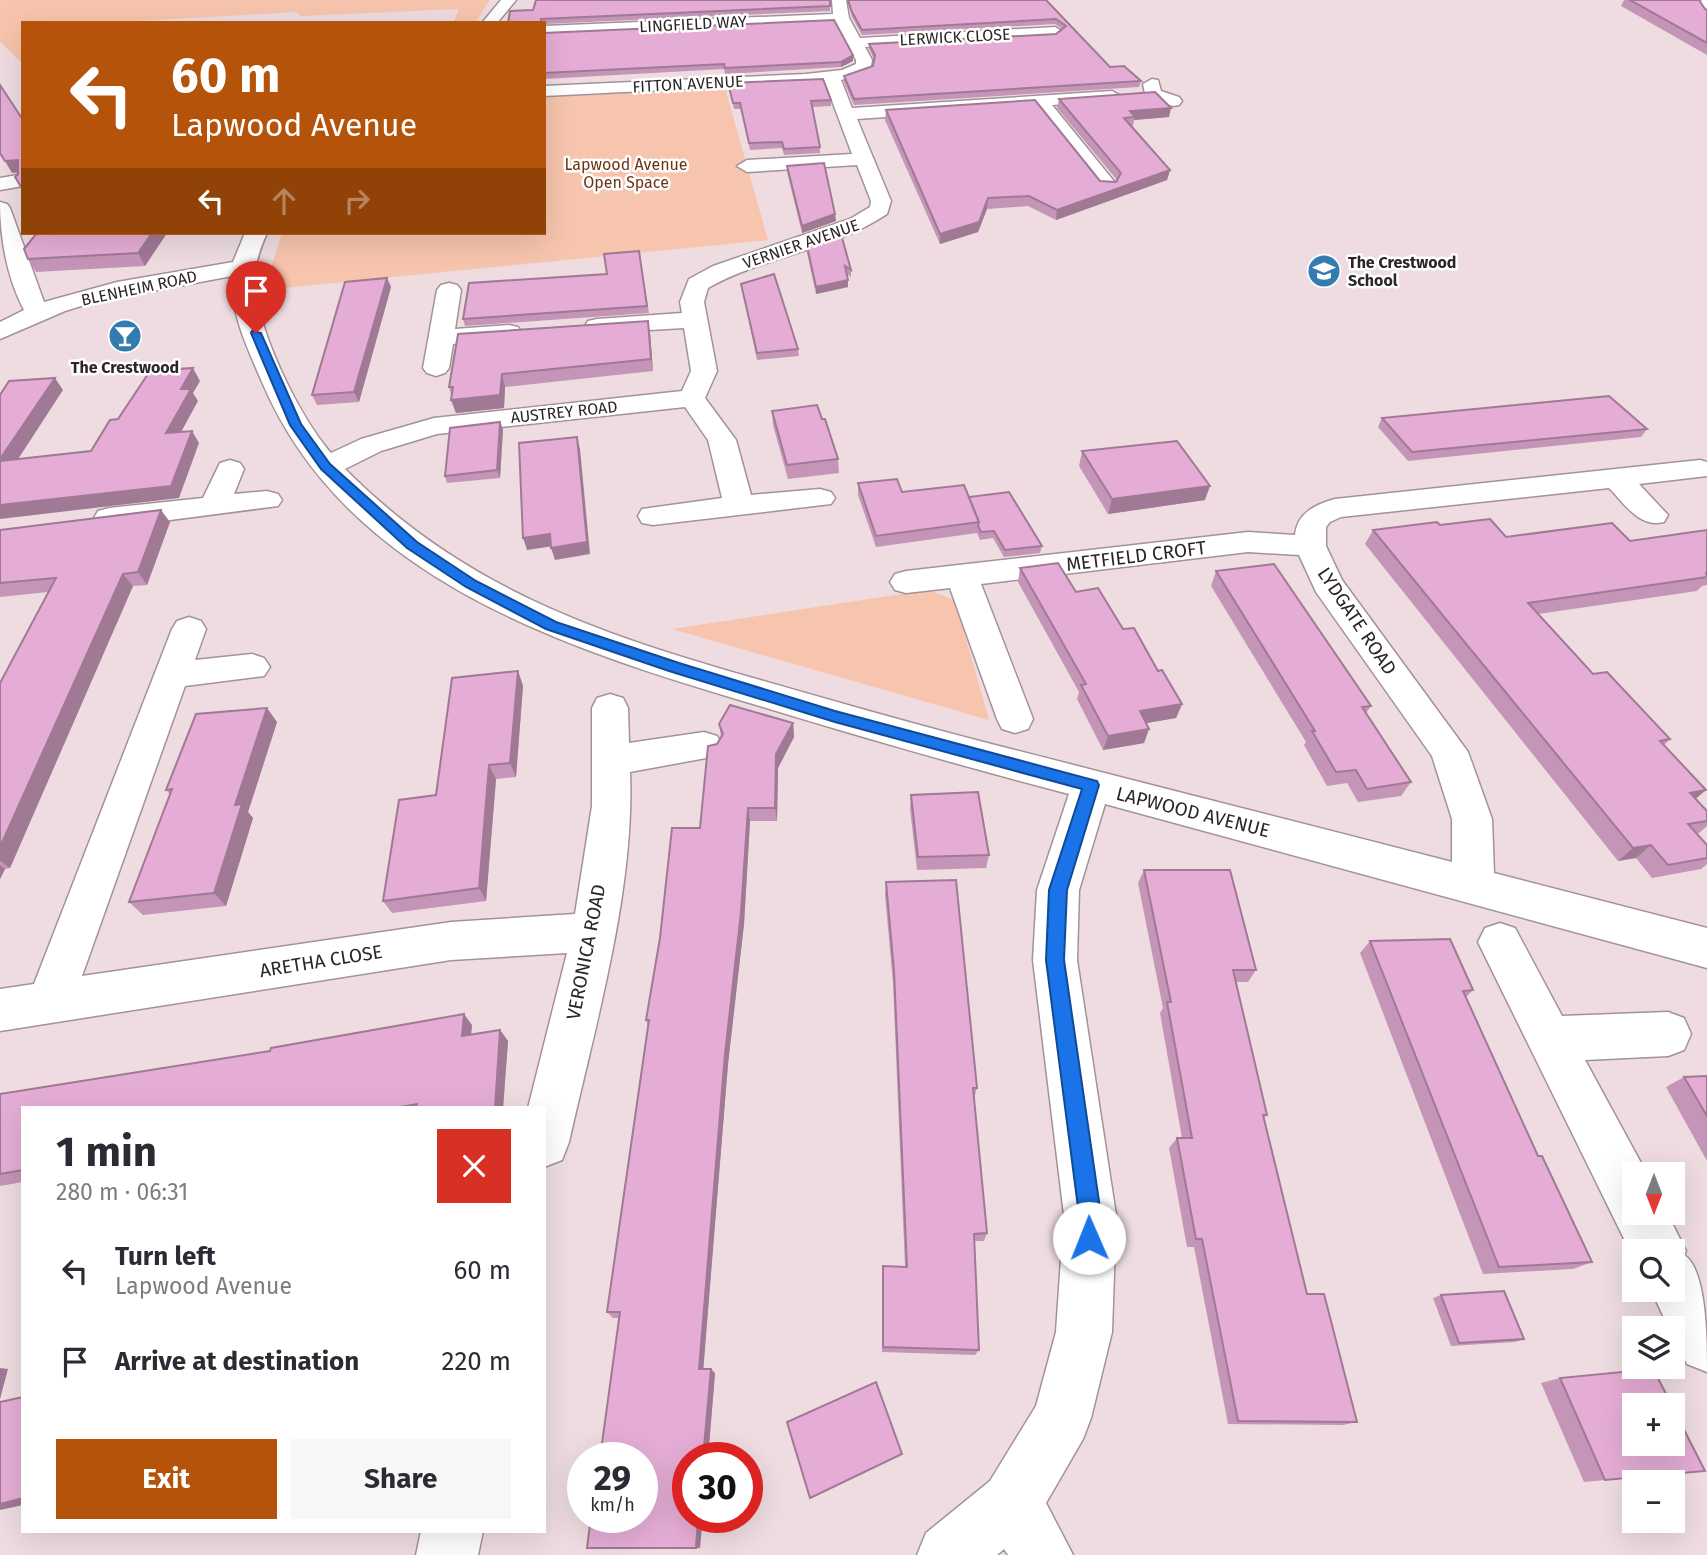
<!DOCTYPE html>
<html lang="en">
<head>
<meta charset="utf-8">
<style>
  body { margin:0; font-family:"Fira Sans",sans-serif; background:#f7f7f7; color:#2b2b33; height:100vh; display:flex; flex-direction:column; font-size:26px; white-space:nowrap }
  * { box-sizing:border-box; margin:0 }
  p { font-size:23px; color:#7c7c81 }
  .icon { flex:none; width:38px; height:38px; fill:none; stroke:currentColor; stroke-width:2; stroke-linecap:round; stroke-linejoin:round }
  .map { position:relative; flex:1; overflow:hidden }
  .sheet { position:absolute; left:21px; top:1106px; width:525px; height:427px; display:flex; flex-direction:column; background:#fff; border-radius:0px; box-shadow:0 7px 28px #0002 }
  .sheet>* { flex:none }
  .guide { position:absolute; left:21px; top:21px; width:525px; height:214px; border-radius:0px; box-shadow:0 7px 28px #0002; background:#b45309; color:#fff; overflow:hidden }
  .needle { width:46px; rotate:180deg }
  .fabs { position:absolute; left:1622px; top:1162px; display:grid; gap:14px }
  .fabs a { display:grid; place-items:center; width:63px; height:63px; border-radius:0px; background:#fff; box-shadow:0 7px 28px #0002; font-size:35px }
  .speed { position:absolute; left:567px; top:1442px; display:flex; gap:14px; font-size:35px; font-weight:700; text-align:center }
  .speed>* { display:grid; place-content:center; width:91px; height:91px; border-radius:50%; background:#fff; box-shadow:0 7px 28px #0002; line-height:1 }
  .speed small { font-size:18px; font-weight:400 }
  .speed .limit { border:10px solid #d22; background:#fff; color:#111 }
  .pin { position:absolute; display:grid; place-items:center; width:60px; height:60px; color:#fff; margin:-72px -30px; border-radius:50% 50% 50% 0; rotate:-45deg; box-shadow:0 0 7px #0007 }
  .pin .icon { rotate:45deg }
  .me { position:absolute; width:77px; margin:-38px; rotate:359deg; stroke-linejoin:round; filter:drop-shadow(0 0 5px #0008) }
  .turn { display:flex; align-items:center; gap:24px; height:147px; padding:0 35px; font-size:32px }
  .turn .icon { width:91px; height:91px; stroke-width:2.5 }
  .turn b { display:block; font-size:49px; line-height:60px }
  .lanes { display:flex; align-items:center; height:66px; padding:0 35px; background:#0003; justify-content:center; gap:35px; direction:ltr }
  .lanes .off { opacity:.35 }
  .round { display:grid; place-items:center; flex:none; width:74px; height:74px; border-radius:0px; background:#f7f7f7 }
  .overview { display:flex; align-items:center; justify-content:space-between; height:119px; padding:0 35px }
  h1 { font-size:42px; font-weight:700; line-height:52px }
  .cta { display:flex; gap:14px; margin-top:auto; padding:14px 35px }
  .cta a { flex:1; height:80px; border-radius:0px; background:#b45309; color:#fff; font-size:28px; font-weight:700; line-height:80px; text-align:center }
  .cta a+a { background:#f7f7f7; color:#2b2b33 }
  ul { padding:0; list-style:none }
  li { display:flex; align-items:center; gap:21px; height:91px; padding:0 35px }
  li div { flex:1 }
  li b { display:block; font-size:26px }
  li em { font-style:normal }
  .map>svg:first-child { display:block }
</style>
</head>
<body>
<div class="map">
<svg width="1707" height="1555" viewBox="0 0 1707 1555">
  <rect width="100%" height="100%" fill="#eedce1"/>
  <g fill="#f7c5ad">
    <path d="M0 0H490L475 23H453L459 9 301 16 296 12 104 23H23V64L0 42Z"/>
    <path d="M725 88 768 240 264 290 282 233H544V97Z"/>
    <path d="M928 590 955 600 989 720 672 629Z"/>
  </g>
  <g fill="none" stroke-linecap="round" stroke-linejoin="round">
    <defs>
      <g id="street">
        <path d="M501 0H516L497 23H482Z"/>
        <path d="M832 0H846L849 18 860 38 1055 27 1063 32 1055 37 865 47 872 60 870 71 841 80 852 108 1112 91 1121 96 1112 101 1052 105 1117 185 1114 189H1100L1034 107 857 119 891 201 887 214C833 250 765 256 708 288L704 302 717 371 705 398 736 440 751 495 820 489 831 492 835 498 831 504 653 525 642 523 638 516 642 509 722 498 708 440 685 407 437 434 381 451 345 469C463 588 596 633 753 678 826 699 899 720 972 739 1132 780 1292 821 1452 862V819L1432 756 1316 592 1299 555 1248 552 981 584 1033 719 1028 729 1015 733 1002 729 997 719 950 588 906 593 895 590 890 582 895 574 906 571 1248 532 1295 535C1297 513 1316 504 1335 499L1700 460 1707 462V476L1639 484 1668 515 1664 522C1639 528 1625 504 1609 488L1341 517 1330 522 1326 527V546L1342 580 1468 752 1492 819 1494 873 1707 928V968L1105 804 1079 890 1077 960 1116 1215 1112 1332 1091 1418 1083 1439 1046 1503 1073 1555H1008L1004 1549 997 1555H917L926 1533 990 1481 1036 1406 1056 1332 1064 1215 1033 960 1037 890 1069 794C966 767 864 738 763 707 571 650 347 582 262 382 248 349 230 313 232 276L94 302 65 311 0 339V322L24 310C7 278 0 238 0 202L7 204 10 208 44 302 117 282 233 262 245 233H267C260 248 255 262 255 280 256 329 299 416 331 453L361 439 434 418 682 391 691 371 684 328 597 333 588 331 585 326 588 321 597 319 682 313 680 302 689 279 713 266 850 219 870 207 871 201 857 165 747 172 737 166 747 160 852 154 825 82 544 96V86L806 74 842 70 856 64V60L836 23 544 36V26L833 14Z"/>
        <path d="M1702 0H1707V18L1702 17 1696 7Z"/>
        <path d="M1152 79 1158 80 1161 91 1179 97 1182 101 1179 105 1173 106 1146 98 1143 84Z"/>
        <path d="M23 174V186L0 190V178Z"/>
        <path d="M449 283 457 285 461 290 455 329 509 325 518 327 521 332 518 337 509 339 453 344 449 368 445 373 436 376 427 373 423 368 437 290 441 285Z"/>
        <path d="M230 460 240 463 244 469 234 494 267 491 278 494 282 500 278 506 109 528 98 525 94 518 98 511 109 508 203 498 220 463Z"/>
        <path d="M189 617 201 621 206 629 195 660 252 654 264 658 270 667 264 676 185 686 82 976 451 922 575 914 592 806V708L597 698 610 694 623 698 628 708 629 743 704 732 717 736 723 746 717 756 630 772C635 890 595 1026 569 1142L562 1160 544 1167V1108H528L567 953 451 960 0 1031V989L34 984 172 629 177 621Z"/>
        <path d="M1500 923 1515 928 1562 1016 1668 1012 1684 1018 1691 1034 1684 1050 1668 1056 1585 1060 1647 1174H1634V1213H1667L1686 1251 1684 1255C1707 1269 1707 1342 1707 1372L1687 1364 1673 1335V1328H1669L1651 1290H1673V1251H1634V1259L1478 942 1485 928Z"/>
        <path d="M421 1531H483L478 1555H416Z"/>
      </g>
    </defs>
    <use href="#street" stroke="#a39297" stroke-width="3"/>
    <use href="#street" fill="#fff" fill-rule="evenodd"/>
  </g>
  <g fill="#c595b7">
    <path d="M830 0V11L544 24V23H508L510 11Z"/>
    <path d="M847 0H1046L1110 67 1141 81 1139 87 854 105 844 82V76L873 66 874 59 869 49V44L1056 34 1062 29 1055 24 862 35 852 17Z"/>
    <path d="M1624 0H1699L1705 9 1707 10V55L1621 6Z"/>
    <path d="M544 33 853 61 841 67 725 74 724 69 544 79Z"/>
    <path d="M728 83 831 100V106L812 107 820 147V153L784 155 782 148 750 150 741 109H734Z"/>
    <path d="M1059 99 1169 117 1134 120 1133 126H1131L1170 170 1167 180 1056 220 1028 206 987 209 978 232 940 244 885 120 886 110 1100 181 1116 182 1117 180 1057 108Z"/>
    <path d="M787 166 836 221 802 233 787 172Z"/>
    <path d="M167 233 145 266 36 272 28 259Z"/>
    <path d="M807 246 851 270V277L847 274 848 287 816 294 807 253Z"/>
    <path d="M639 251 649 313 465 326 463 319 607 274Z"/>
    <path d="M387 278 391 287 359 402 317 405 312 395Z"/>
    <path d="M741 284 798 349 799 356 757 360Z"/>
    <path d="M650 333 653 371 505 387 504 408 456 413 449 387Z"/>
    <path d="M772 411 822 419 838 459 839 473 788 479 773 425Z"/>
    <path d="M1382 418 1647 429 1641 437 1408 461 1378 427Z"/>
    <path d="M500 422 503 429 500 478 447 483 445 476Z"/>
    <path d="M1082 451 1205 500 1108 514 1079 466Z"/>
    <path d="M858 483 902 492 969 497 1042 546 1040 553 1004 557 993 538 980 540 977 533 876 547 858 495Z"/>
    <path d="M170 522 147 585 133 586 10 868 5 869 0 879V683L48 592 0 597V530Z"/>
    <path d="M1440 525 1506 537 1630 541 1707 530V585L1702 586 1697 591 1538 614 1593 674 1670 739 1664 745 1695 799 1707 811V826L1699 833H1696L1707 845V864L1701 869 1652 878 1636 858 1618 861 1365 544 1373 530Z"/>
    <path d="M1020 568 1076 592 1123 629 1182 704 1176 718 1146 723 1149 729 1144 743 1103 750 1077 699 1079 692 1018 582Z"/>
    <path d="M1216 571 1371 706 1366 713 1411 782 1401 796 1358 802 1347 783 1327 786 1304 745 1306 742 1211 586Z"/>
    <path d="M518 671 523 686 516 777 496 779 486 901 392 913 383 901 436 795Z"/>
    <path d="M277 722 248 812 253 818 226 906 143 915 129 902 170 794 166 790Z"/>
    <path d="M793 723 794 737 778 768 777 821H750L744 924 728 1064 703 1369 715 1373 708 1458H688L700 1548 619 1318H613L607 1312 648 1026 646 1020 660 938 700 828 717 744 721 737 719 724Z"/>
    <path d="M911 795 989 855 986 868 917 870 910 809Z"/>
    <path d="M1144 870 1256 970 1248 982H1236L1267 1115 1264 1118 1307 1294 1357 1422 1343 1425 1228 1424 1194 1247H1187L1169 1148 1177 1138H1182L1160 1013 1163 1008 1138 883Z"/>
    <path d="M886 882 977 1088 974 1098 987 1233 984 1241H974L979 1350 975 1355 882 1352 883 1266 905 1267 893 983 885 895Z"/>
    <path d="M1370 941 1473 990 1466 997 1538 1156 1592 1262 1573 1269 1483 1274 1360 953Z"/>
    <path d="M472 1025 471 1034 500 1030 508 1041 503 1108H23V1182L0 1186V1094Z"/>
    <path d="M1707 1076V1161L1666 1087 1684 1077Z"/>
    <path d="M1441 1295 1524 1339 1515 1342 1451 1346 1433 1298Z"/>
    <path d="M1560 1378 1705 1471 1584 1482 1541 1383Z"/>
  </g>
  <g fill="#a07995">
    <path d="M853 55V61L841 67V62Z"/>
    <path d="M1171 108 1169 117 1134 120 1135 117 1130 111Z"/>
    <path d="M18 160 23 172 12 173 5 161Z"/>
    <path d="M1170 170 1167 180 1056 220 1057 210Z"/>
    <path d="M988 198 987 209 978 232 940 244V234Z"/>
    <path d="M835 214 836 221 802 233V226Z"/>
    <path d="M152 233H167L145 266 138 253Z"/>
    <path d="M387 278 391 287 359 402 354 392Z"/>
    <path d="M848 280V287L816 294V287Z"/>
    <path d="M648 321 650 333 653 371 651 359Z"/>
    <path d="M193 368 200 381 193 393 198 401 174 445 166 433 181 389Z"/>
    <path d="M502 374 505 387 504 408 456 413 451 400Z"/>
    <path d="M55 378 63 390 9 473 0 462V459Z"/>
    <path d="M500 422 503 429 500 478 497 470Z"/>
    <path d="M192 431 199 443 179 498 0 519V505Z"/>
    <path d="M577 437 580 449 590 554 555 560 551 548Z"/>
    <path d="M1210 486 1205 500 1108 514 1112 499Z"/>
    <path d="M161 510 170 522 147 585 138 572Z"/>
    <path d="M550 534 554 546 527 550 523 538Z"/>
    <path d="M123 574 133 586 10 868 0 861V847Z"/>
    <path d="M518 671 523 686 516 777 510 763Z"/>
    <path d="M1182 704 1176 718 1135 725 1140 711Z"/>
    <path d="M267 708 277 722 248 812 253 818 226 906 214 893 235 805Z"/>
    <path d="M793 723 794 737 778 768 777 821 775 808 776 754Z"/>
    <path d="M1149 729 1144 743 1103 750 1108 736Z"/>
    <path d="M489 765 496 779 486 901 479 888Z"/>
    <path d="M1706 790 1691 803 1690 793Z"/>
    <path d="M748 808 750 821 744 924 728 1064 703 1373 699 1369 725 1054Z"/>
    <path d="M1651 845 1636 858 1618 861 1633 848Z"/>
    <path d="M0 865 5 869 0 879Z"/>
    <path d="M464 1014 472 1025 470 1047 462 1036Z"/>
    <path d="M500 1030 508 1041 503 1108H495Z"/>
    <path d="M0 1368 8 1369 0 1399Z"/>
    <path d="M711 1369 715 1373 708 1458H703Z"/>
    <path d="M23 1498V1505L0 1510V1504Z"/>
    <path d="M698 1517H703L700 1548H696Z"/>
  </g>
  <g fill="#e5add5" stroke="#a07995" stroke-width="2">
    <path d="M536 0H830V6L541 19V23H508L510 11 533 10Z"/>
    <path d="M848 0H1046L1110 67 1124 66 1141 81 854 99 844 76 873 66 875 55 869 44 1056 34 1066 26 1056 19 862 30 852 12Z"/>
    <path d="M1630 0H1699L1705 9 1707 10V43Z"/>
    <path d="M834 20 853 55 841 62 725 68 724 64 544 73V33Z"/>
    <path d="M823 79 831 100 811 101 820 147 784 149 782 142 749 143 740 103H733L728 83Z"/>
    <path d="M0 85 23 120V190L15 177 18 174V160L5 161 0 153Z"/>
    <path d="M1155 92 1171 108 1130 111 1135 117 1124 118 1170 170 1057 210 1029 196 988 198 979 222 940 234 886 110 1035 100 1100 181 1116 182 1121 173 1059 99Z"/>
    <path d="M824 163 835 214 802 226 787 166Z"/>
    <path d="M37 233H152L138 253 28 259 24 249Z"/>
    <path d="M841 234 851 270 845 266 848 280 816 287 807 246Z"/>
    <path d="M639 251 647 306 463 319 469 283 607 274 604 254Z"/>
    <path d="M774 274 798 349 757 353 741 284Z"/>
    <path d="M387 278 354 392 312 395 345 282Z"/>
    <path d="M648 321 651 359 502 374 500 395 451 400 453 387H449L458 334Z"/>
    <path d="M193 368 181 389H191L166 433 192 431 171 486 0 505V461L91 451 110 420 118 419 150 371Z"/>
    <path d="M55 378 0 459V395L9 381Z"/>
    <path d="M1609 396 1647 429 1412 452 1382 418Z"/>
    <path d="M817 405 822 419H825L838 459 787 465 772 411Z"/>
    <path d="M500 422 497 470 445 476 450 428Z"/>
    <path d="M577 437 587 542 551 548 550 534 523 538 519 443Z"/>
    <path d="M1177 441 1210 486 1112 499 1082 451Z"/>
    <path d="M897 479 902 492 964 485 979 522 876 536 858 483Z"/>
    <path d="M1009 492 1042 546 1005 550 994 531 981 532 978 526 979 522 969 497Z"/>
    <path d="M161 510 138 572 123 574 0 847V683L56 578 0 583V530Z"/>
    <path d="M1490 519 1506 537 1612 523 1630 541 1707 530V573H1706L1707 577 1528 603 1593 674 1607 672 1670 739 1660 741 1706 790 1690 793 1707 811V821L1688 824 1707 845V858L1668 865 1651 845 1633 848 1373 530 1437 522 1440 525Z"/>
    <path d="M1058 563 1076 592 1098 588 1123 629 1134 628 1158 671 1162 670 1182 704 1140 711 1149 729 1108 736 1081 685 1086 684 1020 568Z"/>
    <path d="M1274 564 1371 706 1362 707 1411 782 1367 789 1356 770 1336 772 1312 731H1315L1216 571Z"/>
    <path d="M518 671 510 763 489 765 479 888 383 901 399 800 436 795 452 678Z"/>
    <path d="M730 705 793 723 776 754 775 808H748L741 912 725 1054 699 1369H711L703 1458H688V1517H698L696 1548H587L591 1517H642V1458H600L620 1312H607L649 1020H646L660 938 672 828H700L708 746 717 744 723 734 719 724Z"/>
    <path d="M267 708 235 805 242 804 214 893 129 902 172 789 166 790 196 714Z"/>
    <path d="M978 792 989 855 918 857 911 795Z"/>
    <path d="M1144 870H1230L1256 970H1233L1267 1115H1263L1307 1294H1324L1357 1422 1238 1421 1202 1239H1196L1177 1138H1192L1167 1002H1171Z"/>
    <path d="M956 880 977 1088H973L987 1233 974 1234 979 1350 883 1347V1266L907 1267 894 971 886 882Z"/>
    <path d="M1450 939 1473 990 1463 991 1538 1156H1542L1592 1262 1499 1267 1370 941Z"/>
    <path d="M464 1014 462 1036 500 1030 495 1108H416L417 1104 395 1108H23V1170L0 1174V1094L270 1051 271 1048Z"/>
    <path d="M1707 1076V1116L1684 1077Z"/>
    <path d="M1504 1291 1524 1339 1459 1343 1441 1295Z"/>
    <path d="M1653 1369 1672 1405H1634V1444H1673V1408L1705 1471 1605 1480 1560 1378Z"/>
    <path d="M876 1382 902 1454 810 1498 787 1422Z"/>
    <path d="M23 1397V1498L0 1504V1402Z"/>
  </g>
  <path fill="#1a73e8" stroke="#114b97" stroke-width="2" d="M252 331 261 333 301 424 330 464 417 542 476 581 556 622 679 663 835 711 1097 781 1099 785 1067 890 1064 960 1101 1215 1100 1238 1097 1246 1089 1249 1081 1246 1078 1238 1079 1215 1046 960 1049 890 1082 789 835 722 669 671 546 629 466 587 407 548 321 469 290 425 251 333Z"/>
  <defs>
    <symbol id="school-disc" viewBox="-11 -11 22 22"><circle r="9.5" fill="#347bb0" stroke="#fff"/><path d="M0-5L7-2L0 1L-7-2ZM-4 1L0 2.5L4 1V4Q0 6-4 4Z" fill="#fff"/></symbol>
    <symbol id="bar-disc" viewBox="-11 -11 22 22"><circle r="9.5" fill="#347bb0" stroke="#fff"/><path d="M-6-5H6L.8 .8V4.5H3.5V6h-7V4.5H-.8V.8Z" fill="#fff"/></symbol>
  </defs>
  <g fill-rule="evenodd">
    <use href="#school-disc" x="1305" y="252" width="38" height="38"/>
    <use href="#bar-disc" x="106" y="317" width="38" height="38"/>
  </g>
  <g text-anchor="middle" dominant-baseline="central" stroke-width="5" stroke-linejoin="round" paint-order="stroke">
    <g font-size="16" fill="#2c2627" stroke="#fff">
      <text transform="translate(693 24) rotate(-3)">LINGFIELD WAY</text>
      <text transform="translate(955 37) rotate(-3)">LERWICK CLOSE</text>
      <text transform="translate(688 84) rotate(-3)">FITTON AVENUE</text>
      <text transform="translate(801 244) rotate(-19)">VERNIER AVENUE</text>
      <text transform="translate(139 288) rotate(-12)">BLENHEIM ROAD</text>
      <text transform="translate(564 412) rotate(-6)">AUSTREY ROAD</text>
    </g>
    <g font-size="16" fill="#6c3314" stroke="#fff">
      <text x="626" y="164">Lapwood Avenue<tspan x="626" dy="18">Open Space</tspan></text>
    </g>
    <g font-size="16" font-weight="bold" fill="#2c2627" stroke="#fff" text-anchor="start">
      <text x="1348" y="262">The Crestwood<tspan x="1348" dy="18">School</tspan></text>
      <text x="125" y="367" text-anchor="middle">The Crestwood</text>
    </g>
    <g font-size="19" fill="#2c2627" stroke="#fff">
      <text transform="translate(1136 556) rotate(-7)">METFIELD CROFT</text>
      <text transform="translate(1357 621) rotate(56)">LYDGATE ROAD</text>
      <text transform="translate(1193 812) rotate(14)">LAPWOOD AVENUE</text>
      <text transform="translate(586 952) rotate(-79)">VERONICA ROAD</text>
      <text transform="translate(321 961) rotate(-9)">ARETHA CLOSE</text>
    </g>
  </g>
</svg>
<div class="fabs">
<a><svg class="needle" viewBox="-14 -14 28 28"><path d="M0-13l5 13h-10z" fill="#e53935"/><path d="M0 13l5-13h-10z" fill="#7c7c81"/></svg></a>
<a><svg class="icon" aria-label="search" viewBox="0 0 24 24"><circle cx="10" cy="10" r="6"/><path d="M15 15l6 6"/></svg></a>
<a><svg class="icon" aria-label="layers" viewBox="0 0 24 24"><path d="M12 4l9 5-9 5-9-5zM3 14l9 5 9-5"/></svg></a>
<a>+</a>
<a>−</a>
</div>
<div class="speed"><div>29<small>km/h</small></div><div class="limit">30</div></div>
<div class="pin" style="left:256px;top:333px;background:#d93025"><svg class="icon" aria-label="arrive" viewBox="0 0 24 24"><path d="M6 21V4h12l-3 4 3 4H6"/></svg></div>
<svg class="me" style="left:1089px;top:1238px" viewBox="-20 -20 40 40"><circle r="19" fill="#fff"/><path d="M0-13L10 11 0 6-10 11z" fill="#1a73e8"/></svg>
<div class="guide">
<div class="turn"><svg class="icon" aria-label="left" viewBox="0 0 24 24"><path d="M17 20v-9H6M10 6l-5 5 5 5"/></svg><div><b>60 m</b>Lapwood Avenue</div></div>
<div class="lanes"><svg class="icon" aria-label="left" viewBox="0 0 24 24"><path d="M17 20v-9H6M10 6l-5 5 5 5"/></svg><svg class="icon off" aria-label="ahead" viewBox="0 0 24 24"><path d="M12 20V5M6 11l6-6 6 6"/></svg><svg class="icon off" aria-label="right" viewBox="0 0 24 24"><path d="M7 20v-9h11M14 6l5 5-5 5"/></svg></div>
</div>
<section class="sheet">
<div class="overview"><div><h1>1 min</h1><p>280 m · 06:31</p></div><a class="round" style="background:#d93025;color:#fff"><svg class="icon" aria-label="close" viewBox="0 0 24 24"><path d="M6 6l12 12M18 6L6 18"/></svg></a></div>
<ul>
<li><svg class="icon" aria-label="left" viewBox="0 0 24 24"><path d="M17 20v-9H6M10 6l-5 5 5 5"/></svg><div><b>Turn left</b><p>Lapwood Avenue</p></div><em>60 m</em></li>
<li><svg class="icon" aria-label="arrive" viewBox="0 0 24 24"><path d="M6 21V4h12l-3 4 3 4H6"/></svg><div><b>Arrive at destination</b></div><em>220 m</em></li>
</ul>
<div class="cta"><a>Exit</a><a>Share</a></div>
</section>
</div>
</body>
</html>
